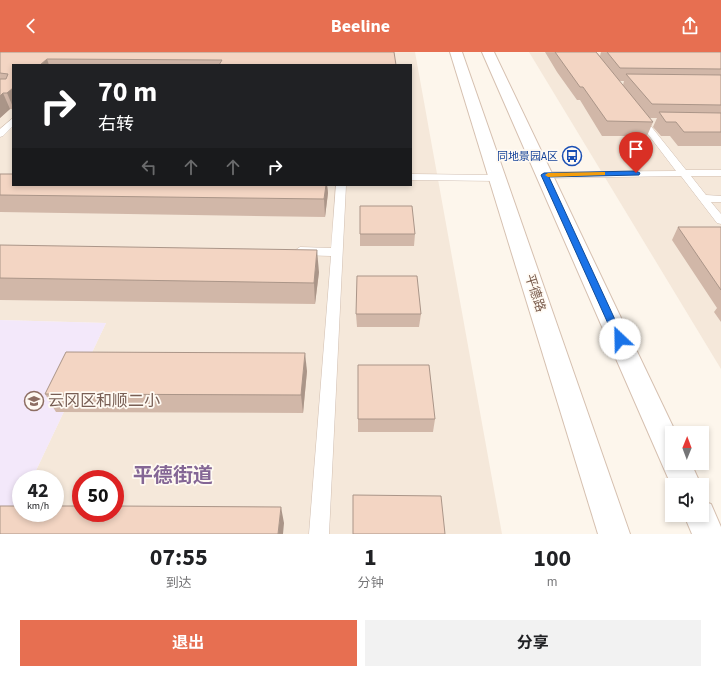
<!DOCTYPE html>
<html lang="zh">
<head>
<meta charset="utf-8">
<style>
  body { margin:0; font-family:"Source Sans 3","Noto Sans SC",sans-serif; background:#f2f2f2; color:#202124; height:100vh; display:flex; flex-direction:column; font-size:15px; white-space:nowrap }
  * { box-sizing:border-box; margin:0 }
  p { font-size:13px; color:#757577 }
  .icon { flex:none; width:22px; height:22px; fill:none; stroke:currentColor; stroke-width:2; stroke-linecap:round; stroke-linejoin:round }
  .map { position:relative; height:482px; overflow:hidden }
  .drawer { display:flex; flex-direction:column; background:#fff; flex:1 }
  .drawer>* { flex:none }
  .hud { position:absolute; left:12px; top:12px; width:400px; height:122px; border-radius:0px; box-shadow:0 2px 6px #0003; background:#202124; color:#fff; overflow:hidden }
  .needle { width:26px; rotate:1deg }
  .controls { position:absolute; left:665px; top:374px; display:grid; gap:8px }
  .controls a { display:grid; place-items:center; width:44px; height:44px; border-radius:0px; background:#fff; box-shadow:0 2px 6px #0003; font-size:20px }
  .speed { position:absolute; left:12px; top:418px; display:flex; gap:8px; font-size:20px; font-weight:700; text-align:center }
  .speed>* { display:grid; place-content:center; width:52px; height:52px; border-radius:50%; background:#fff; box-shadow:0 2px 6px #0003; line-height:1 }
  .speed small { font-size:10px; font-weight:400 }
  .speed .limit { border:6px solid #d22; background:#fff; color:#111 }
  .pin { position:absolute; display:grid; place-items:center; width:34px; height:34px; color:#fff; margin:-41px -17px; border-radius:50% 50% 50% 0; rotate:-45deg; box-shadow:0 0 4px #0007 }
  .pin .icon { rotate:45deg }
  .me { position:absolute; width:44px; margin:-22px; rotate:336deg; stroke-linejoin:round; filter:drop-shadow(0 0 3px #0008) }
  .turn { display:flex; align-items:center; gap:14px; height:84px; padding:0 20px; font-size:18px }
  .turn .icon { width:52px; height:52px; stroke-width:2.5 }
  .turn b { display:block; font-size:28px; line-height:34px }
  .lanes { display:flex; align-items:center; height:38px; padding:0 20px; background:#0003; justify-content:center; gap:20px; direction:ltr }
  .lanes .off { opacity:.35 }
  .eta { display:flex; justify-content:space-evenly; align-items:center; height:68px; text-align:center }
  .eta b { font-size:24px; font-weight:700; line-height:28px }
  .action { display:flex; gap:8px; margin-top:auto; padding:8px 20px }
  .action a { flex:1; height:46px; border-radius:0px; background:#e76f51; color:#fff; font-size:16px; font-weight:700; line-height:46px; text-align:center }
  .action a+a { background:#f2f2f2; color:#202124 }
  header { display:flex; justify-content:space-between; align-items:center; height:52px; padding:0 20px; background:#e76f51; color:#fff; font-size:18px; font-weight:700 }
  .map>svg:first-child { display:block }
</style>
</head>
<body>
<header><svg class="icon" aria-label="back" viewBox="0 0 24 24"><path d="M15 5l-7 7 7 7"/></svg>Beeline<svg class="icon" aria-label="share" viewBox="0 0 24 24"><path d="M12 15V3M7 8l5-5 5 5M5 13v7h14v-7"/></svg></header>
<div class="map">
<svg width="721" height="482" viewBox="0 0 721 482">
  <rect width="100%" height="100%" fill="#fdf6ec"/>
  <g fill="#f5e8da" fill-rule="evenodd">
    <path d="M0 0H415L502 482H6L21 450V461H55V427H32L106 271 0 268ZM13 13H411V133H13ZM81 427H115V461H81Z"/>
    <path d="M529 0H721V317Z"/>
  </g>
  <path fill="#f3e8fa" d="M0 268 106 271 32 427H21V450L6 482H0Z"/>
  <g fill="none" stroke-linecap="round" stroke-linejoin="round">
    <defs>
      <g id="service">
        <path d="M639 62 642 63 686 118H721V124H691L706 143 721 144V150H711L721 162V172L717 171 681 124 545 126 540 123 545 120 676 119 635 65Z"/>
        <path d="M13 66V74L3 84 0 85V77Z"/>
        <path d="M411 122 497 123 502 126 497 129 411 128Z"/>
        <path d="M336 133H346L329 482H309L331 204 300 203 294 199 300 195 331 196Z"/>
      </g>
      <g id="secondary">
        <path d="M450 0H462L630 482H598Z"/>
        <path d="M482 0H494L676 381H672V411H691L701 433H672V435Z"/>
        <path d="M702 449 711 452 721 475V482H692L684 463H702Z"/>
      </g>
    </defs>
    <use href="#service" stroke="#d1beb0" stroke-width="1"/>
    <use href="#secondary" stroke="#d6c0b0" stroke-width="2"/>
    <use href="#service" fill="#fff" fill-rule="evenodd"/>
    <use href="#secondary" fill="#fff" fill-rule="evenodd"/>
  </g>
  <g fill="#d1b7a8" fill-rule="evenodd">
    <path d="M0 0 396 13H13V57H10L0 66Z"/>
    <path d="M545 0H596L600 4 601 0H721V94H678L670 84H661L653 75 657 66H649L653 70 647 84H602L580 48H577L557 20ZM619 29H624L623 33Z"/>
    <path d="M0 122 13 133H327L328 141 325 165 0 160Z"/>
    <path d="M360 154 415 182 414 194H360Z"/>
    <path d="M678 175H721V270L714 260 717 256 672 188Z"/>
    <path d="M0 193 319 220 315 252 0 248Z"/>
    <path d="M356 262H421L419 275H357Z"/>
    <path d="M358 313 435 367 433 380H358Z"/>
    <path d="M307 319 303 361 56 360 45 342Z"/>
  </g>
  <g fill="#aa9588">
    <path d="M47 7 49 13H40Z"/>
    <path d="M13 36V55L7 41Z"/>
    <path d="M3 41 10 57 0 66V44Z"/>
    <path d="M326 133H327L328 141 325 165 324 147Z"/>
    <path d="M317 198 319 220 315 252 314 231Z"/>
    <path d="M305 301 307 319 303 361 301 343Z"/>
    <path d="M281 455 284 471 283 482H278Z"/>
  </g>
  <g fill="#f3d5c3" stroke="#aa9588">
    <path d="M0 0H394L396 13H219L222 8 47 7 40 13H13V36L7 41H3L0 44V27H6L8 22 0 21Z"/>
    <path d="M555 0H596L653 70 607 69 583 35H580Z"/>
    <path d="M607 0H721V17L620 16Z"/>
    <path d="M626 22 721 23V53L652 52Z"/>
    <path d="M659 60 721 61V80H684L676 70H666Z"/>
    <path d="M0 122H13V133H326L324 147 0 143Z"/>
    <path d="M360 154H412L415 182H360Z"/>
    <path d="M678 175H721V238Z"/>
    <path d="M0 193 317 198 314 231 0 226Z"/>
    <path d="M357 224H417L421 262H356Z"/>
    <path d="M66 300 305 301 301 343 45 342Z"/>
    <path d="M358 313H429L435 367H358Z"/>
    <path d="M353 443 441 444 445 482H353Z"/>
    <path d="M0 454H21V461H55V454H81V461H115V454L281 455 278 482H0Z"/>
  </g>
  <path fill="#1a73e8" stroke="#114b97" d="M636 119 640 121 639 123 549 125 624 287 620 291 615 287 541 123 544 121Z"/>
  <path fill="#f59e0b" d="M603 120H605V123L548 125 545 123 548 121Z"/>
  <defs>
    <symbol id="bus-ring" viewBox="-11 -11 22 22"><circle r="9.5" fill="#fffaf3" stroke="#1a4fb4" stroke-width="1.5"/><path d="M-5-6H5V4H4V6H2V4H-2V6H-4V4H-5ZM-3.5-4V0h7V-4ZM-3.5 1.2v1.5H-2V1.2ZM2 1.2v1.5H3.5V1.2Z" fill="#1a4fb4"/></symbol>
    <symbol id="school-ring" viewBox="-11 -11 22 22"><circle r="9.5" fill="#fffaf3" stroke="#8d6e63" stroke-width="1.5"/><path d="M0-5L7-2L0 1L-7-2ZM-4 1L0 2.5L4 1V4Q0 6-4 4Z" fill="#8d6e63"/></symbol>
  </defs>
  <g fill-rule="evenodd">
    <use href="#bus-ring" x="561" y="93" width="22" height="22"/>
    <use href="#school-ring" x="23" y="338" width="22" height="22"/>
  </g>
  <g text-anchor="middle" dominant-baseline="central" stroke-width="3.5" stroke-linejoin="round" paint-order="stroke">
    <g font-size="11" fill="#164399" stroke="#fffaf3" text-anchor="end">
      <text x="558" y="104">同地景园A区</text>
    </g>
    <g font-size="13" fill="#7a5c4d" stroke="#fffaf3">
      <text transform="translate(535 241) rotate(72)">平德路</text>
    </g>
    <g font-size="16" fill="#785e54" stroke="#fffaf3" text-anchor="start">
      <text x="48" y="349">云冈区和顺二小</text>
    </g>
    <g font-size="20" font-weight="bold" fill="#846695" stroke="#fffaf3">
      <text x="173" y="424">平德街道</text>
    </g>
  </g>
</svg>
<div class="controls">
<a><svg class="needle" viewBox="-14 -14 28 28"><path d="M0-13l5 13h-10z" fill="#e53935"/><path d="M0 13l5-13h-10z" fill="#757577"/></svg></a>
<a><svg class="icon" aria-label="sound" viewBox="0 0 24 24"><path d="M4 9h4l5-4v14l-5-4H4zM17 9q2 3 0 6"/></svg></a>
</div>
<div class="speed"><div>42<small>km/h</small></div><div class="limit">50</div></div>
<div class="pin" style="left:636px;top:121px;background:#d93025"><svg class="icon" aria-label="arrive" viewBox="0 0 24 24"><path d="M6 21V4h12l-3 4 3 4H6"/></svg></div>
<svg class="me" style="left:620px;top:287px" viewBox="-20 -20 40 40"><circle r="19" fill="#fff"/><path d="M0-13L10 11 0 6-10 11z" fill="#1a73e8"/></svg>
<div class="hud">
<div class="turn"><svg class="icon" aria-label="right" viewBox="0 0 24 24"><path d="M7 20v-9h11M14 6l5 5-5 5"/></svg><div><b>70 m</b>右转</div></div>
<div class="lanes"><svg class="icon off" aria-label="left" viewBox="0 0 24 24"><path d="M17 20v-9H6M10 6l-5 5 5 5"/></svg><svg class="icon off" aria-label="ahead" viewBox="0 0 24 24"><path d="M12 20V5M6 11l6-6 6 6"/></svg><svg class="icon off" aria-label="ahead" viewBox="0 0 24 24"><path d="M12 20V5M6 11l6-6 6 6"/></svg><svg class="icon" aria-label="right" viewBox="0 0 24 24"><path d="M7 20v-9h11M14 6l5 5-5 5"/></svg></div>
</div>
</div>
<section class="drawer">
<div class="eta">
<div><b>07:55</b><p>到达</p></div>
<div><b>1</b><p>分钟</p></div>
<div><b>100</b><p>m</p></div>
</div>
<div class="action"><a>退出</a><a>分享</a></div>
</section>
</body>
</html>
